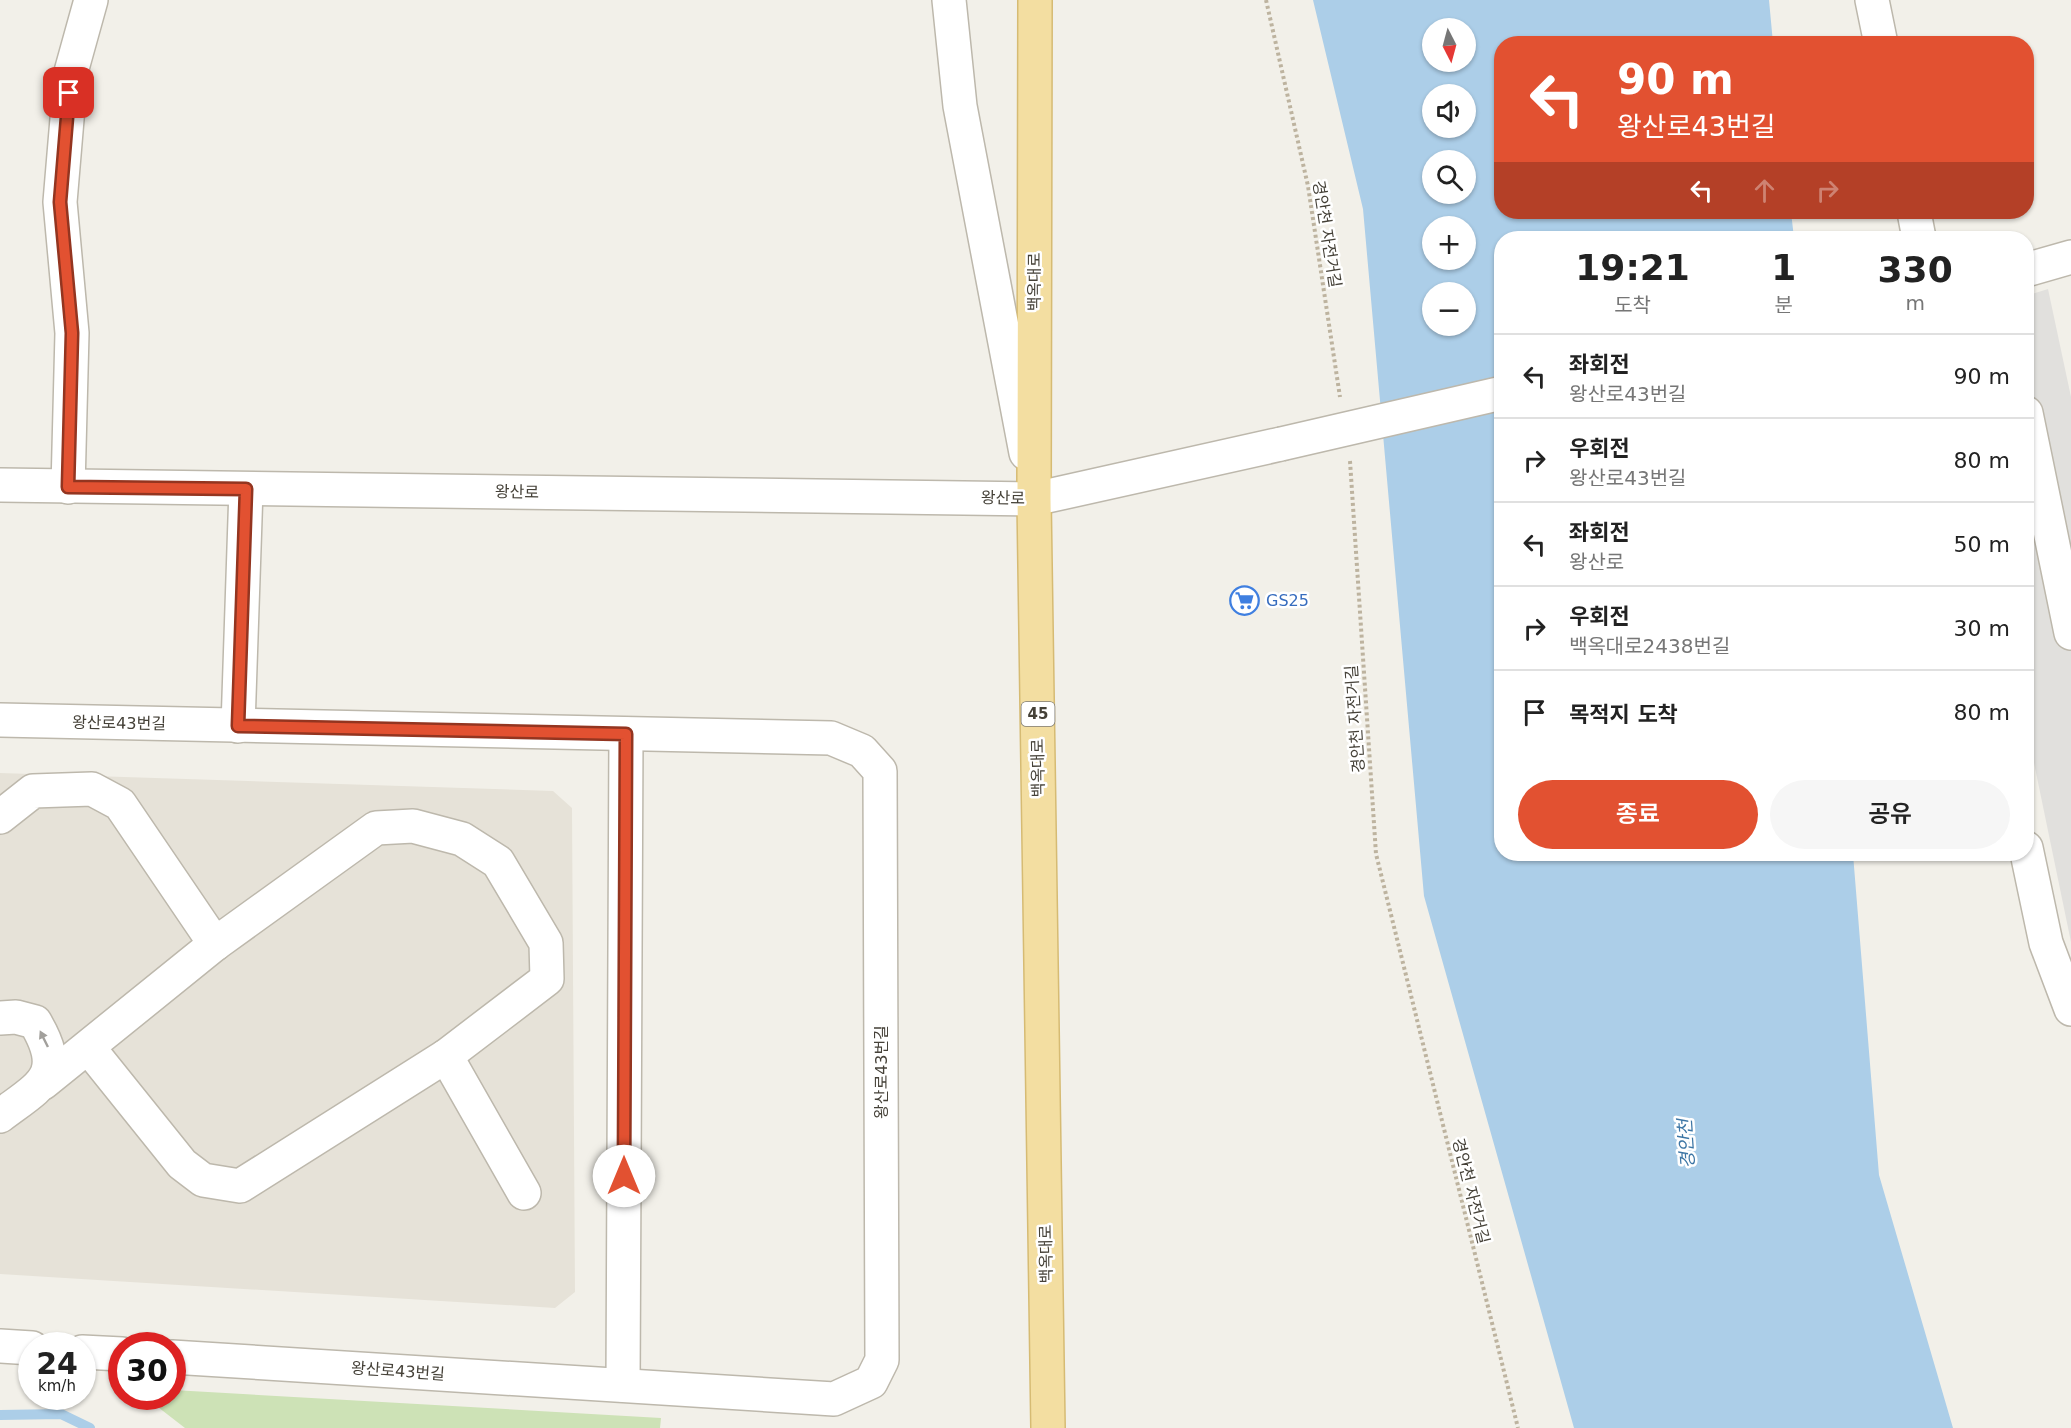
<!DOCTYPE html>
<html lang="ko">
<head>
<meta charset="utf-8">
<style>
  body { margin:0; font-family:"DejaVu Sans","Noto Sans KR",sans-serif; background:#f6f6f6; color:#222; height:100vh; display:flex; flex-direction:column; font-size:22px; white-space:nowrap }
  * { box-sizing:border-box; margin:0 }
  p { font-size:20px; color:#767676 }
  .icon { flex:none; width:33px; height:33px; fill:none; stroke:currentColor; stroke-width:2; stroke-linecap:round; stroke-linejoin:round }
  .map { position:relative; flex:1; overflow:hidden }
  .drawer { position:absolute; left:1494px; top:231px; width:540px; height:630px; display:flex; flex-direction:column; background:#fff; border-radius:24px; box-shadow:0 2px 4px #0004 }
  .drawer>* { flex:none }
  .top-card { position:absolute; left:1494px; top:36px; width:540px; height:183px; border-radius:24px; box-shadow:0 2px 4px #0004; background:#e25131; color:#fff; overflow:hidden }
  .needle { width:39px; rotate:174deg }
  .tools { position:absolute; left:1422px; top:18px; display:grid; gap:12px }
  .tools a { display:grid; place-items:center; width:54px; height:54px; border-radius:50%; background:#fff; box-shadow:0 2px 4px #0004; font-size:30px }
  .speed { position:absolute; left:18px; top:1332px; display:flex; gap:12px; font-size:30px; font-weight:700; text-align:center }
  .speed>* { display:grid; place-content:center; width:78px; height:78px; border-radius:50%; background:#fff; box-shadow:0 2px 4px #0004; line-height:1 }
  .speed small { font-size:15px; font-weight:400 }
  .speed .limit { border:9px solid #d22; background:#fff; color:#111 }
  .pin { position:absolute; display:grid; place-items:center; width:51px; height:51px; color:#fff; margin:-26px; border-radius:12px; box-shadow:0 3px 9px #0006 }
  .me { position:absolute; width:66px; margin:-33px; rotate:0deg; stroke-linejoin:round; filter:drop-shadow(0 0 4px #0008) }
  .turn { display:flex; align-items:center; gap:21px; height:126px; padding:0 24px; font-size:27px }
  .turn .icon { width:78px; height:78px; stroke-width:2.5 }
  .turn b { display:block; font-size:42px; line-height:51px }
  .lanes { display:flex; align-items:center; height:57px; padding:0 24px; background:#0003; justify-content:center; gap:30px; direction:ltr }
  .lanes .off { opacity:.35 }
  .eta { display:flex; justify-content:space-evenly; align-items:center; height:102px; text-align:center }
  .eta b { font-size:36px; font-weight:600; line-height:42px }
  .action { display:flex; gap:12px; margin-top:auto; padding:12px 24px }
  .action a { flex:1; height:69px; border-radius:36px; background:#e25131; color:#fff; font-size:24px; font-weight:600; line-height:69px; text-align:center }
  .action a+a { background:#f6f6f6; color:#222 }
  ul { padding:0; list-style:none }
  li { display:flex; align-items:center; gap:18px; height:84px; padding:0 24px; border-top:2px solid #e0e0e0 }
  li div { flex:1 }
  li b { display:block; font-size:22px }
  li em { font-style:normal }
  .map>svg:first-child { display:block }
</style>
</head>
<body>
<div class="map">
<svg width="2071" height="1428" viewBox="0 0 2071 1428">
  <rect width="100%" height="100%" fill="#f2f0e9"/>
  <path fill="#e6e2d8" d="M0 773 553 791 572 808 575 1292 555 1308 0 1274Z"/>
  <path fill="#cde2b6" d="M173 1390 661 1418 660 1428H185L154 1404 153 1397 172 1396Z"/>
  <path fill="#e1e0dd" d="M2048 289 2071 397V942L2027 729 2026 296Z"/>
  <path fill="#accee8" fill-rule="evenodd" d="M1313 0H1769L1773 43 1502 44V212H1791L1794 238H1502V854H1853L1879 1175 1953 1428H1574L1424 896 1363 209ZM1432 28H1466V62H1432ZM1432 94H1466V128H1432ZM1432 160H1466V194H1432ZM1432 226H1466V260H1432ZM1432 292H1466V326H1432Z"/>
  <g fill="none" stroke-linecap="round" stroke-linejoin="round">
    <path stroke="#accee8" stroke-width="10" d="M0 1415 61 1414 90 1428"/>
    <defs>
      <g id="minor">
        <path d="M949 0 960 106 1026 453"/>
        <path d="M1872 0 1881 44"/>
        <path d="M1914 212 1919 238"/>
        <path d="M2026 270 2071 257"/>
        <path d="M2026 413 2071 633"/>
        <path d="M0 485 1034 499 1281 444"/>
        <path d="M68 487 72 333 60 202 71 72 91 0"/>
        <path d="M0 720 831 738 862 751 880 771 882 1360 871 1382 834 1399 172 1357"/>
        <path d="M238 726 246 489"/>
        <path d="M0 817 33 791 92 789 120 804 215 944"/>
        <path d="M2026 848 2046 943 2071 1009"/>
        <path d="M0 1018 16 1017 35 1022C67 1076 41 1085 0 1116"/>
        <path d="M446 1056 524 1193"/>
        <path d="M43 1083 215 944 376 828 413 826 462 839 498 862 546 943 547 979 446 1056 240 1186 203 1180 182 1164 88 1047"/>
        <path d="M0 1346 32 1348"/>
        <path d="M82 1352 122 1354"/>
        <path d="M623 1385 626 734"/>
      </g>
      <path id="major" d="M1035 0 1034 499 1048 1428"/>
    </defs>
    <use href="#minor" stroke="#bdb8ac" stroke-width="36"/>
    <use href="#major" stroke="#d6bb73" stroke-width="36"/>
    <g stroke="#bdb39f" stroke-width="4" stroke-dasharray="3 3" stroke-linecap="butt">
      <path d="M1266 0 1308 186 1340 397"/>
      <path d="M1350 461 1376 854 1518 1428"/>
    </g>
    <use href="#minor" stroke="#fff" stroke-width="33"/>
    <use href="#major" stroke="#f3dea1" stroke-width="33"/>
    <defs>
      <path id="minor-bridge" d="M1281 444 1502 393"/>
    </defs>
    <use href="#minor-bridge" stroke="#bdb8ac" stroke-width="36" stroke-linecap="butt"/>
    <use href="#minor-bridge" stroke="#fff" stroke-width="33"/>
  </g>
  <defs><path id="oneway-solid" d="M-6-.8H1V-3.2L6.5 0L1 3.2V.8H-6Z" transform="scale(1.5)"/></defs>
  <use fill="#a2a09c" href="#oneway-solid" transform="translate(44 1039) rotate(-116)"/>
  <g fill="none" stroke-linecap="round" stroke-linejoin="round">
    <defs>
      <path id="route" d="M69 93 60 202 72 333 68 487 246 489 238 726 626 734 624 1176"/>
    </defs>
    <use href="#route" stroke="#933520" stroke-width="15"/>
    <use href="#route" stroke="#e25131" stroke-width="10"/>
  </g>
  <defs>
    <symbol id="supermarket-ring" viewBox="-11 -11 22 22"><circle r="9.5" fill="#fff" stroke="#3f7fe0" stroke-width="1.5"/><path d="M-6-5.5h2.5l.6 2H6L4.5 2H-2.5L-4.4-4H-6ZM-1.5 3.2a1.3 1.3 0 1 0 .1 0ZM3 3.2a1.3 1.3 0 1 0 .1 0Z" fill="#3f7fe0"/></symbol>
  </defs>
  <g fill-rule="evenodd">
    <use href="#supermarket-ring" x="1228" y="584" width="33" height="33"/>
  </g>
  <g text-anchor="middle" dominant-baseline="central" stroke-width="5" stroke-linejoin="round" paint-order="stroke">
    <rect fill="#fff" stroke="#7d7a74" stroke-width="1.5" x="1021.5" y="702" width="33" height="24" rx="4.5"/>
    <g font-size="15" font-weight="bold" fill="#454138">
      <text x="1038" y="714">45</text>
    </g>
    <g font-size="16" fill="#454138" stroke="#fff">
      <text transform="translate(1327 234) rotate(81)">경안천 자전거길</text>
      <text transform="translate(1034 282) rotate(-90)">백옥대로</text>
      <text transform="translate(517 492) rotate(1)">왕산로</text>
      <text transform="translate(1003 498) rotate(1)">왕산로</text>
      <text transform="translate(1355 719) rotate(-94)">경안천 자전거길</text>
      <text transform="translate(119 723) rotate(1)">왕산로43번길</text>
      <text transform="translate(1038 768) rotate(-91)">백옥대로</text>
      <text transform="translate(881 1072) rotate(-90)">왕산로43번길</text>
      <text transform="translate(1471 1191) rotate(76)">경안천 자전거길</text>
      <text transform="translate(1046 1254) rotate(-91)">백옥대로</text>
      <text transform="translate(398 1371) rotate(4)">왕산로43번길</text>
    </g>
    <g font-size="16" fill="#366cbe" stroke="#fff" text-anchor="start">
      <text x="1266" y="600">GS25</text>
    </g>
    <g font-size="18" font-style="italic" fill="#3d76a5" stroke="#fff">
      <text transform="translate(1686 1144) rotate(-94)">경안천</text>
    </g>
  </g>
</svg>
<div class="tools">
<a><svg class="needle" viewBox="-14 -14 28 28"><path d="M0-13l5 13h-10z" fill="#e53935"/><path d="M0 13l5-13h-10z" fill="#767676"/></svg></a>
<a><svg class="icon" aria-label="sound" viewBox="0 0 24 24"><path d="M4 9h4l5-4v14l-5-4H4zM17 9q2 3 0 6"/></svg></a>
<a><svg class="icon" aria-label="search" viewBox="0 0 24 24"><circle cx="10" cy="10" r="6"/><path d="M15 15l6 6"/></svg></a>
<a>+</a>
<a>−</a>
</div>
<div class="speed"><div>24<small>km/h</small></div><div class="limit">30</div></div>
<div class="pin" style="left:69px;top:93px;background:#d93025"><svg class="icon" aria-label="arrive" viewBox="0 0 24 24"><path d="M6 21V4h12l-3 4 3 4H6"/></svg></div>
<svg class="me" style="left:624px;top:1176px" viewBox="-20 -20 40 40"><circle r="19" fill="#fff"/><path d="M0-13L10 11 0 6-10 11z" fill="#e25131"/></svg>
<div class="top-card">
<div class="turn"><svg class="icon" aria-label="left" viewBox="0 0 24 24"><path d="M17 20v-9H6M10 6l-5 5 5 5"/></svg><div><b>90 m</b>왕산로43번길</div></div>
<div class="lanes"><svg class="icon" aria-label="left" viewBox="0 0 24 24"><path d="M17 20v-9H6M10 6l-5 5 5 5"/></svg><svg class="icon off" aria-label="ahead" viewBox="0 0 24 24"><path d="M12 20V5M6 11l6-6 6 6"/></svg><svg class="icon off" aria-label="right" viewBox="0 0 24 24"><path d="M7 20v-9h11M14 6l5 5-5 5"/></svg></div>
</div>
<section class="drawer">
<div class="eta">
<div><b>19:21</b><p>도착</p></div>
<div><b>1</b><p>분</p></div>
<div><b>330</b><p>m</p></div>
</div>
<ul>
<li><svg class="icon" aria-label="left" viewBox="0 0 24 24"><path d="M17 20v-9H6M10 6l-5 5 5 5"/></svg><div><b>좌회전</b><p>왕산로43번길</p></div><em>90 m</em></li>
<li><svg class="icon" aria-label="right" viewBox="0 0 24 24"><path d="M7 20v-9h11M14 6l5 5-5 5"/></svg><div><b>우회전</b><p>왕산로43번길</p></div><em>80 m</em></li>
<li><svg class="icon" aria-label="left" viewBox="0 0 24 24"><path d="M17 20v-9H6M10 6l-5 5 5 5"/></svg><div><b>좌회전</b><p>왕산로</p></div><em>50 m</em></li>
<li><svg class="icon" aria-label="right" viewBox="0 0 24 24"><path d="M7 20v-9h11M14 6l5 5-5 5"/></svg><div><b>우회전</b><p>백옥대로2438번길</p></div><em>30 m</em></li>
<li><svg class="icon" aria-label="arrive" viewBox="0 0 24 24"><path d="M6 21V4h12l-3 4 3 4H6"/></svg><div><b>목적지 도착</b></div><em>80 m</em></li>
</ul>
<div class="action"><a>종료</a><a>공유</a></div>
</section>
</div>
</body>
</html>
